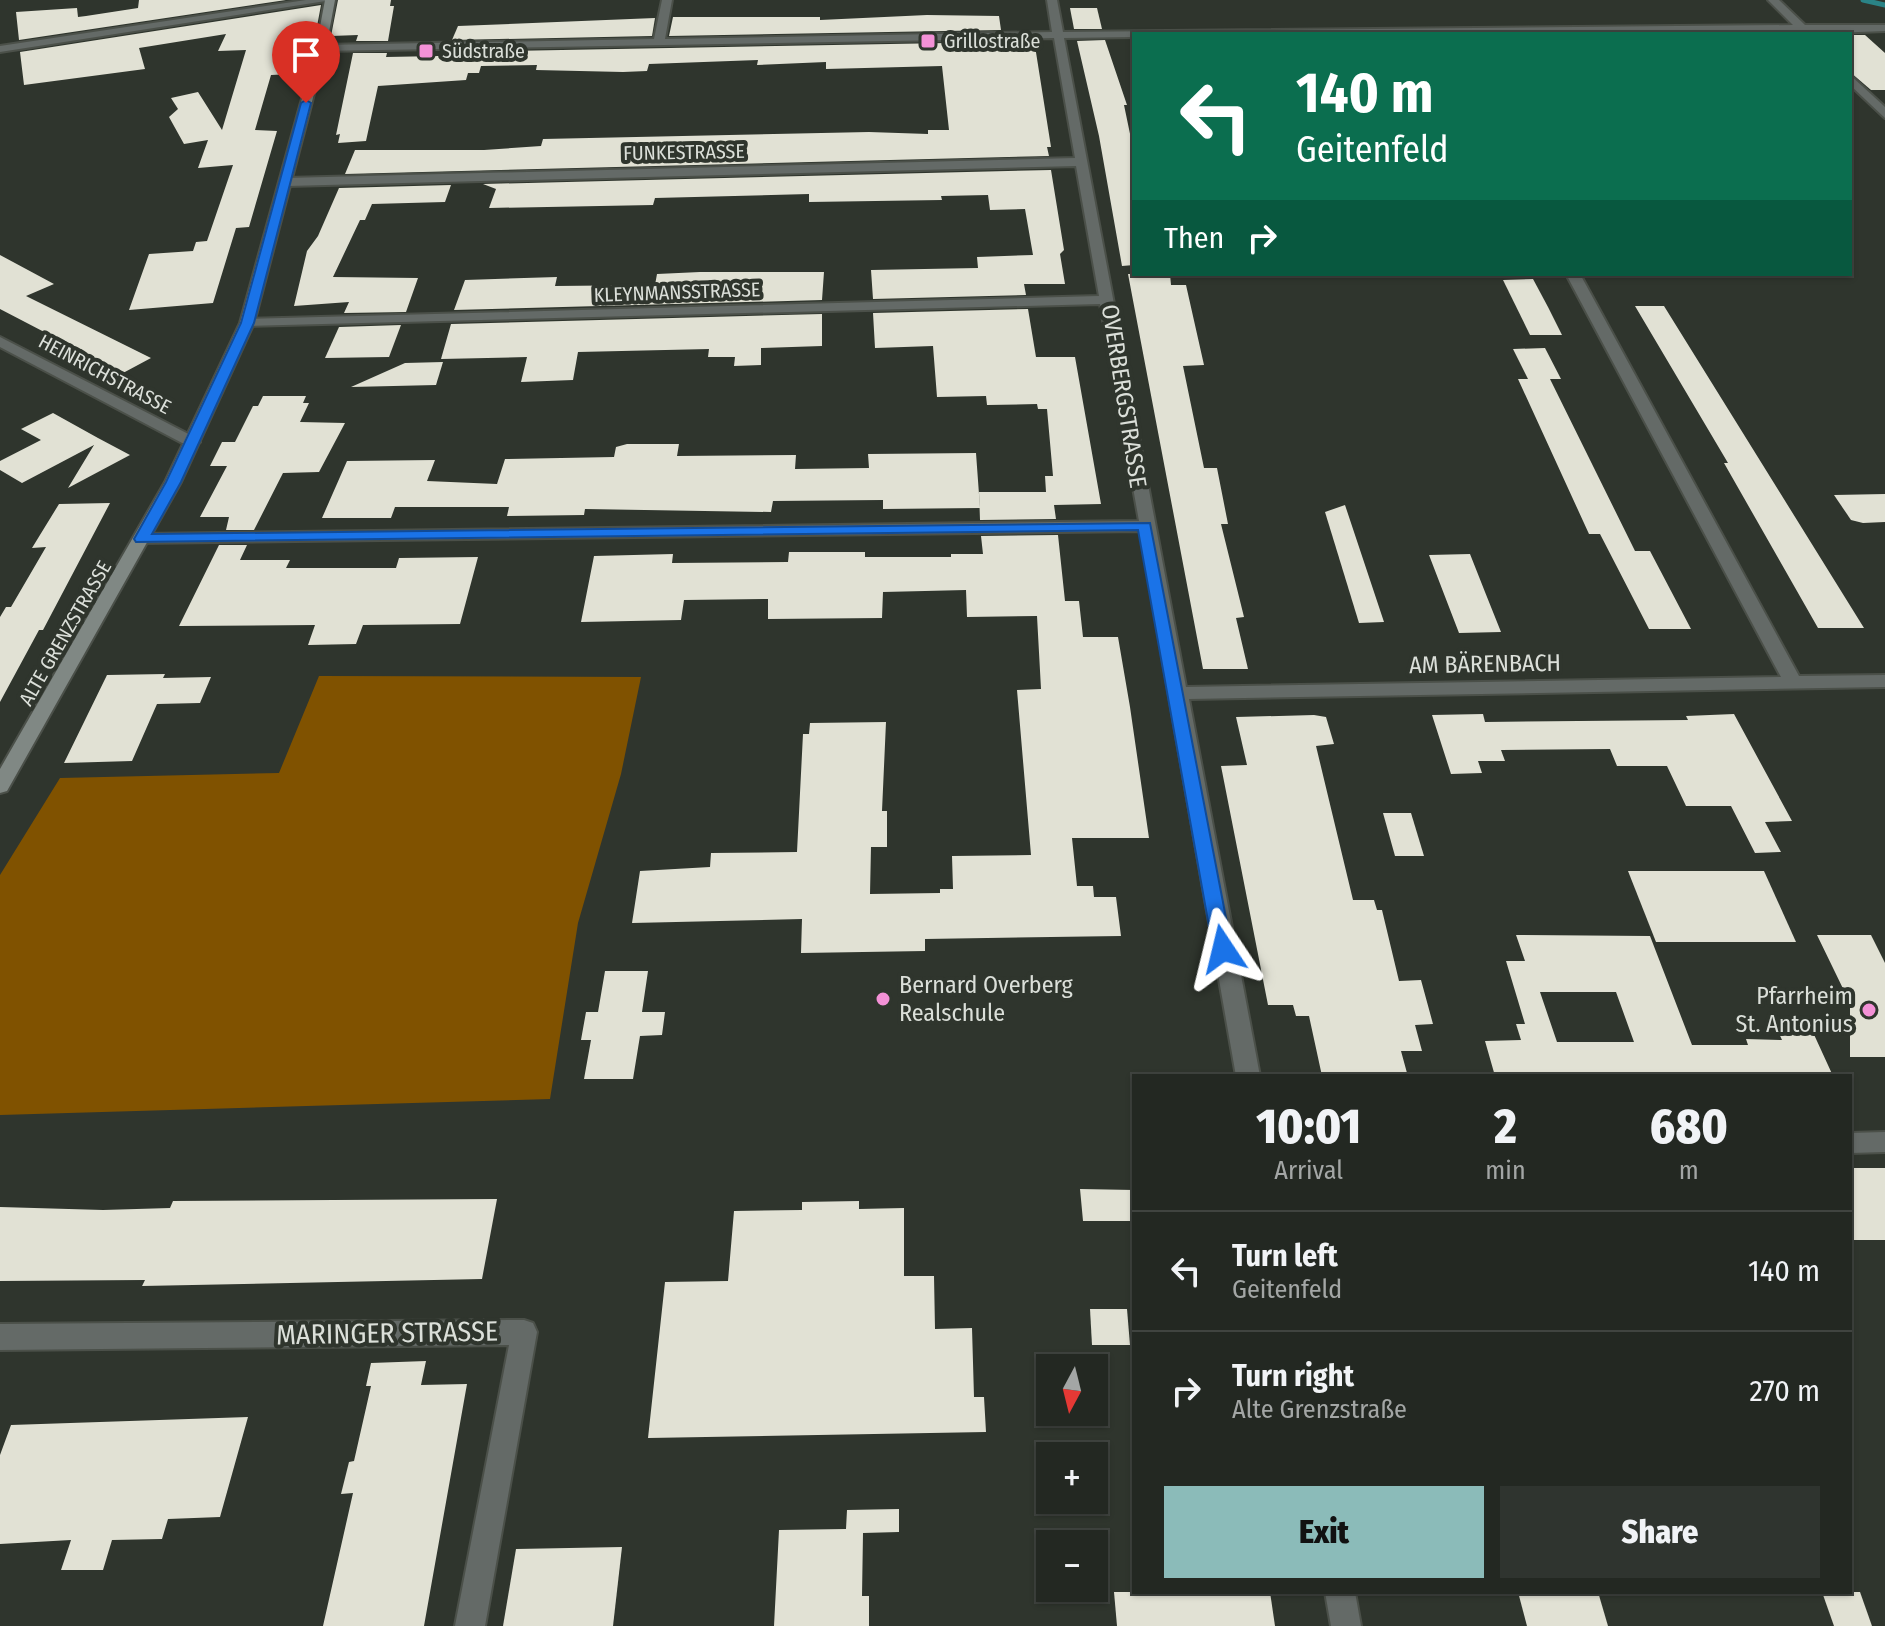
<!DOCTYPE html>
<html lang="en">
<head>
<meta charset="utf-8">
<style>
  body { margin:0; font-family:"Fira Sans Condensed",sans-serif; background:#2f342f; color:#f1f3f6; height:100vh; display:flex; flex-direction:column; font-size:30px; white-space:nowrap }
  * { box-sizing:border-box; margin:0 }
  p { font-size:26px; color:#a3a6a5 }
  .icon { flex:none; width:44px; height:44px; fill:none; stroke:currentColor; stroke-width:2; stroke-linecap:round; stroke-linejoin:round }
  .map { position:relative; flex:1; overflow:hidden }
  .panel { position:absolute; left:1132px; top:1074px; width:720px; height:520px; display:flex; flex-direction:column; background:#232822; border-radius:0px; box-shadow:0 2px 6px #0004,0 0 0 2px #404440 }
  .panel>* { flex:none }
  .banner { position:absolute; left:1132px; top:32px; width:720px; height:244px; border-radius:0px; box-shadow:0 2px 6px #0004,0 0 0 2px #404440; background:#0b6e4f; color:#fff; overflow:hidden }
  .needle { width:52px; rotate:187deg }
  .controls { position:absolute; left:1036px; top:1354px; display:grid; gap:16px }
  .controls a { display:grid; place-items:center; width:72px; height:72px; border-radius:0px; background:#232822; box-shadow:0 2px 6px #0004,0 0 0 2px #404440; font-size:40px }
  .pin { position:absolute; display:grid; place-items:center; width:68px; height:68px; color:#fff; margin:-82px -34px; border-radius:50% 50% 50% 0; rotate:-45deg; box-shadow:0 0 8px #0007 }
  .pin .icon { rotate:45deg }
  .me { position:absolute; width:88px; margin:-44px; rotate:350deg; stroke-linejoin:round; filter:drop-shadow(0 0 6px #0008) }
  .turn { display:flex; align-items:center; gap:28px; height:168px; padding:0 32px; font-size:36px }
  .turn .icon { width:104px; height:104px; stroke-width:2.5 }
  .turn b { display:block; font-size:56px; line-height:68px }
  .then { display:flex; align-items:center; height:76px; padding:0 32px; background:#0003; gap:16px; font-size:30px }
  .eta { display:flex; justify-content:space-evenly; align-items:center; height:136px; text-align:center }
  .eta b { font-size:48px; font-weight:800; line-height:56px }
  .button { display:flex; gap:16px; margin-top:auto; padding:16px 32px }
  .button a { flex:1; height:92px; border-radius:0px; background:#8bbbb9; color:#111; font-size:32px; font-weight:800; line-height:92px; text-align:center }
  .button a+a { background:#2f342f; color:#f1f3f6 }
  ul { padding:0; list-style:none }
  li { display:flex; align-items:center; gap:24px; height:120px; padding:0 32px; border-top:2px solid #404440 }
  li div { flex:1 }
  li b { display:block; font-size:30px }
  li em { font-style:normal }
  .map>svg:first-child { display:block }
</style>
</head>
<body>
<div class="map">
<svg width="1885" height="1626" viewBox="0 0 1885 1626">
  <rect width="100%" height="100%" fill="#2f352d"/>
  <path fill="#805200" d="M319 676 641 677 621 774 578 923 550 1099 0 1115V875L60 778 279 773Z"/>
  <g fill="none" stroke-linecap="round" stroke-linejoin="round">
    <path stroke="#2a8386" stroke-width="5" d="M1863 0 1885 5"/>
  </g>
  <g fill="#e1e1d4" fill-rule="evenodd">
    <path d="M139 0H286L19 40 16 12 77 8 78 17 86 16 138 8Z"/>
    <path d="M338 0H391L390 6H394L388 41H356L358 35 331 36Z"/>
    <path d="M321 5 315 37 306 38 292 74 271 75 255 130 277 131 249 227 236 228 213 303 129 310 149 254 193 251 196 242 207 241 233 165 198 168 208 140 184 144 169 117 178 109 171 98 198 92 222 130 246 50 218 51 226 34 139 48 145 69 24 85 20 52Z"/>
    <path d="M1070 8H1097L1102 29H1074Z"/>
    <path d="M927 15 999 16 1001 30 669 36 673 17H820V20Z"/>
    <path d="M655 18 652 36 452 40 458 26Z"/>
    <path d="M1850 35H1865L1885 53V90H1871L1850 72Z"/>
    <path d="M1105 40 1127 105H1124L1134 153V165H1130L1134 180V265L1122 266 1099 136 1077 41Z"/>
    <path d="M1004 42 1006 47 1035 46 1051 147H1047L1049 156 345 174 355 150H484L541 146 543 139 869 132 928 134V130H949L942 66 826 69V62L757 65 758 60 649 64 647 71 623 72 536 70 537 65 481 66 479 73H468L466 80 378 86 366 141 338 143 340 134 336 135 353 53H387L386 57 439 56 447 52Z"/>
    <path d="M1051 170 1064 250 1060 254 1065 284H1024L1026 295 873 299 871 270 978 268 977 257 1033 255 1025 209 990 210 988 195 941 196 942 200 809 202V194L655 198 653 205 489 208 496 189 483 184Z"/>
    <path d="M451 185 445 202 372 204 365 220H360L333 277 418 278 406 312 344 313 349 302 294 306 307 251 318 236 339 188Z"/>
    <path d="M0 255 54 284 26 296 151 358 123 373 0 309Z"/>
    <path d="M700 272H824L822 300 454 310 465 280 557 277 555 286 655 285 657 274Z"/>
    <path d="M1128 274H1170L1171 285H1186L1204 365 1183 366 1204 468H1217L1228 524H1221L1244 617 1236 618 1248 669H1203Z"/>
    <path d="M1533 279 1548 307 1562 335H1530L1503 280Z"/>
    <path d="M1635 306H1664L1864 628H1818L1724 463H1728Z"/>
    <path d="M1028 309 1036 357H1075L1101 504 1054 505 1056 519 980 520 979 492H1046L1045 476H1053L1047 409H1038L1037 404 987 405 986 396 937 397 933 346 875 348 873 313Z"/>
    <path d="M822 314V346L761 348V365L734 366 735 357H708L709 349 578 352 573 380 521 382 527 357 441 359 451 324Z"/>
    <path d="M401 325 389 357 325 358 339 327Z"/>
    <path d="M1545 348 1561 379H1550L1635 551H1650L1691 629H1649L1600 534H1589L1518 379H1528L1513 349Z"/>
    <path d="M443 362 436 385 351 387 405 363Z"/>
    <path d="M263 396H306L303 403H309L300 422 345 423 319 472 283 473 254 530H226L229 517H200L227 466H210L222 442H235L253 406H258Z"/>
    <path d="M53 413 98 438 130 455 68 488 94 445 22 483 0 470V461L41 440 21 429Z"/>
    <path d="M627 444H679L677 456 796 455 795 469 869 468 868 454 976 453 980 508 883 509V500L773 501 771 512 585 509 584 515 507 516 509 507H395L391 518H322L347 461 435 460 427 481 497 484 505 459 614 457 616 447Z"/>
    <path d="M1885 494V522L1863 523 1851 520 1834 495Z"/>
    <path d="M110 503 43 630H39L0 702V617L6 607H11L46 547 32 548 59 504Z"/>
    <path d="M1345 505 1384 622 1359 623 1325 512Z"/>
    <path d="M1058 535 1065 601H1079L1083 637H1118L1130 707 1149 838H1072L1077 886H1093L1094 897H1116L1121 936 925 939V951L801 953 802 919 632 923 640 871 710 867 711 853 797 852 803 734H809L810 723 886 722 882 811H887V847H871L870 894 940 893V889H953L952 856 1031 855 1017 690 1041 689 1037 616 967 617 966 590 925 591 883 592 882 618 768 619V599L684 600 681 620 581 622 594 556 673 554 672 563 788 562 789 552H865V557H951V554H983L981 536Z"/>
    <path d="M219 545H247L240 560H290L286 568H396L399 558 478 557 460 624 363 625 356 644 308 645 315 625 179 626Z"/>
    <path d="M1470 554 1485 592 1501 632 1459 633 1429 555Z"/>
    <path d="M165 674 163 678 211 677 200 703 157 704 132 761 64 763 107 675Z"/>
    <path d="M1483 714 1485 722 1688 720 1686 716 1734 714 1792 821 1765 822 1781 852 1755 853 1731 806H1686L1667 766H1617L1610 749 1501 750 1505 761H1478L1482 773 1451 774 1432 715Z"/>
    <path d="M1314 715 1326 717 1334 744 1316 746 1353 900H1374L1377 910H1382L1399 981 1421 980 1433 1024 1415 1025 1422 1051H1401L1407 1073 1401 1076H1322L1309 1016H1296L1293 1005H1268L1221 766 1247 765 1236 717Z"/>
    <path d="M1383 813H1411L1424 856H1395Z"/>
    <path d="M1628 871H1764L1796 942H1656Z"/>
    <path d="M1516 935 1650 936 1692 1045H1748L1746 1039 1782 1040 1776 1027 1811 1028 1833 1076H1495L1485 1041 1521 1040 1516 1024H1525L1506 961H1525ZM1540 992H1616L1634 1042H1557Z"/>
    <path d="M1817 935H1871L1885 963V1057H1850V1003Z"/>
    <path d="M605 971H648L642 1012H665L662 1035 640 1036 633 1079H584L591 1040H581L586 1012H598Z"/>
    <rect x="1850" y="1168" width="35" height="72"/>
    <path d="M1080 1189 1134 1190V1221H1083Z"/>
    <path d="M497 1199 482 1279 142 1286 145 1280 0 1281V1207L103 1210 170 1208 173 1201Z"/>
    <path d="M859 1201V1209L904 1208V1276H934L935 1329 972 1328 974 1397H984L986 1432 648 1438 665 1282 728 1281 734 1211 802 1210V1202Z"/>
    <path d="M1090 1309H1127L1130 1345H1092Z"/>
    <path d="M426 1361 421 1385 467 1384 424 1626H323L353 1493 341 1494 349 1462 354 1461 371 1386H366L371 1363Z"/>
    <path d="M248 1417 220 1517 168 1519 162 1539 112 1540 103 1570H61L71 1540 0 1544V1455L11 1425Z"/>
    <path d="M899 1509V1532L863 1533 862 1596H869V1626H774L779 1530 846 1529 847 1510Z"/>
    <path d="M622 1547 613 1626H503L516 1549Z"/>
    <path d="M1114 1592H1270L1275 1626H1117Z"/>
    <path d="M1518 1592H1598L1608 1626H1527Z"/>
    <path d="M1822 1592H1860L1872 1626H1834Z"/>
  </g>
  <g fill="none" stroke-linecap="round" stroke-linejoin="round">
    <defs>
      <g id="street">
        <path d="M306 0H332L0 52V46Z"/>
        <path d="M662 0H672L665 39 1052 32 1047 0H1057L1063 32 1793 25 1768 0H1779L1805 25H1885V31L1806 34H1134V37L1064 38 1186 687 1781 677 1566 274H1580L1799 676 1885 675V687L1189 699 1260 1076H1236L1140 531 136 543 134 539 142 534 1139 521 1100 304 242 326V320L247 319 1099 296 1076 166 287 186 281 182 287 178 1075 158 1054 38 321 51 316 48 321 45 654 39Z"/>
        <path d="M1850 75 1885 107V118L1850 85Z"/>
        <path d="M0 337 198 439 200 442 192 447 186 445 0 347Z"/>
        <path d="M1885 1132V1152L1850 1153V1133Z"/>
        <path d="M524 1320 533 1323 537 1332 485 1626H455L509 1345 0 1350V1324Z"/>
        <path d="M1325 1592H1355L1361 1626H1331Z"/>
      </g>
      <path id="secondary" d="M325 0H335L326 48 254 323 181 482 7 791 0 793V769L165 482 240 323 316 48Z"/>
    </defs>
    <use href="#street" stroke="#4b5049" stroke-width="4"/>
    <use href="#secondary" stroke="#4b5049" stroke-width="4"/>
    <use href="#street" fill="#646a67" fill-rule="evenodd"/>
    <use href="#secondary" fill="#808884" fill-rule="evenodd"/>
  </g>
  <path fill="#1a73e8" stroke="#114b97" stroke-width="2" d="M306 100 311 103 254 323 181 482 152 534 1150 523 1232 949 1230 955H1216L1213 949 1138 530 136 542 134 539 166 482 241 323 301 103Z"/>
  <g fill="#f391d6" stroke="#2f352d" stroke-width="3">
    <rect x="920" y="33" width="16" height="16" rx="4"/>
    <rect x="418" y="43" width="16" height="16" rx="4"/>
    <circle cx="883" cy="999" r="8"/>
    <circle cx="1869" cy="1010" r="8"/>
  </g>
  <g text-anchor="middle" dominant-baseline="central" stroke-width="8" stroke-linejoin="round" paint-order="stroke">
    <g font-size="20" fill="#dbdfd9" stroke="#2f352d" text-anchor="start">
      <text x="944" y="41">Grillostraße</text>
      <text x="442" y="51">Südstraße</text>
    </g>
    <g font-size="20" fill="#dbdfd9" stroke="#2f352d">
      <text transform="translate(684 152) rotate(-1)">FUNKESTRASSE</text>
      <text transform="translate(677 292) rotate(-2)">KLEYNMANSSTRASSE</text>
      <text transform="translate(105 374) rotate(28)">HEINRICHSTRASSE</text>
      <text transform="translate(65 633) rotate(-60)">ALTE GRENZSTRASSE</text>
    </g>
    <g font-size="24" fill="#dbdfd9" stroke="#2f352d">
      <text transform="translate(1124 396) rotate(81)">OVERBERGSTRASSE</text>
      <text transform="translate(1485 664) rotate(-1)">AM BÄRENBACH</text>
    </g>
    <g font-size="24" fill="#dbdfd9" stroke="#2f352d" text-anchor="start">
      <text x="899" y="985">Bernard Overberg<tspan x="899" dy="28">Realschule</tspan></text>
      <text x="1853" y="996" text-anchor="end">Pfarrheim<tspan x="1853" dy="28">St. Antonius</tspan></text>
    </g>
    <g font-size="28" fill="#dbdfd9" stroke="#2f352d">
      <text transform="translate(387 1333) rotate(-1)">MARINGER STRASSE</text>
    </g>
  </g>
</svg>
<div class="controls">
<a><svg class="needle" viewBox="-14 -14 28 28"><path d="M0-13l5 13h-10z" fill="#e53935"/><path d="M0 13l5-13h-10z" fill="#a3a6a5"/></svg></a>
<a>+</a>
<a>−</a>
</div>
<div class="pin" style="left:306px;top:103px;background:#d93025"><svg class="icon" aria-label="arrive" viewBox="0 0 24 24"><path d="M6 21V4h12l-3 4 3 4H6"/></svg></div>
<svg class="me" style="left:1223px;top:949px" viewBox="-20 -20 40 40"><path d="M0-17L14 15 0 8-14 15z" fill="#1a73e8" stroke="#fff" stroke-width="4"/></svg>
<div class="banner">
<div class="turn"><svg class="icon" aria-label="left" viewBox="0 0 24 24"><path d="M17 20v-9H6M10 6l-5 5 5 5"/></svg><div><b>140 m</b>Geitenfeld</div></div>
<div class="then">Then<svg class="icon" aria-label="right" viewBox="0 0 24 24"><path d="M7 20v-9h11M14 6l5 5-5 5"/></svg></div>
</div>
<section class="panel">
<div class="eta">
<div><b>10:01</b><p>Arrival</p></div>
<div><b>2</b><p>min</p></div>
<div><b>680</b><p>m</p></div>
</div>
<ul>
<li><svg class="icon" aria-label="left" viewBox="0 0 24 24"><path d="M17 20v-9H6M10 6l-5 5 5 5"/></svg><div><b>Turn left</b><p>Geitenfeld</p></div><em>140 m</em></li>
<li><svg class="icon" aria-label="right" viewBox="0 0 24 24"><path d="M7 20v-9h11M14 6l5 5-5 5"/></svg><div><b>Turn right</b><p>Alte Grenzstraße</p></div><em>270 m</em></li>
</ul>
<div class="button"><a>Exit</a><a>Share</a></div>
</section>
</div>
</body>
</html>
